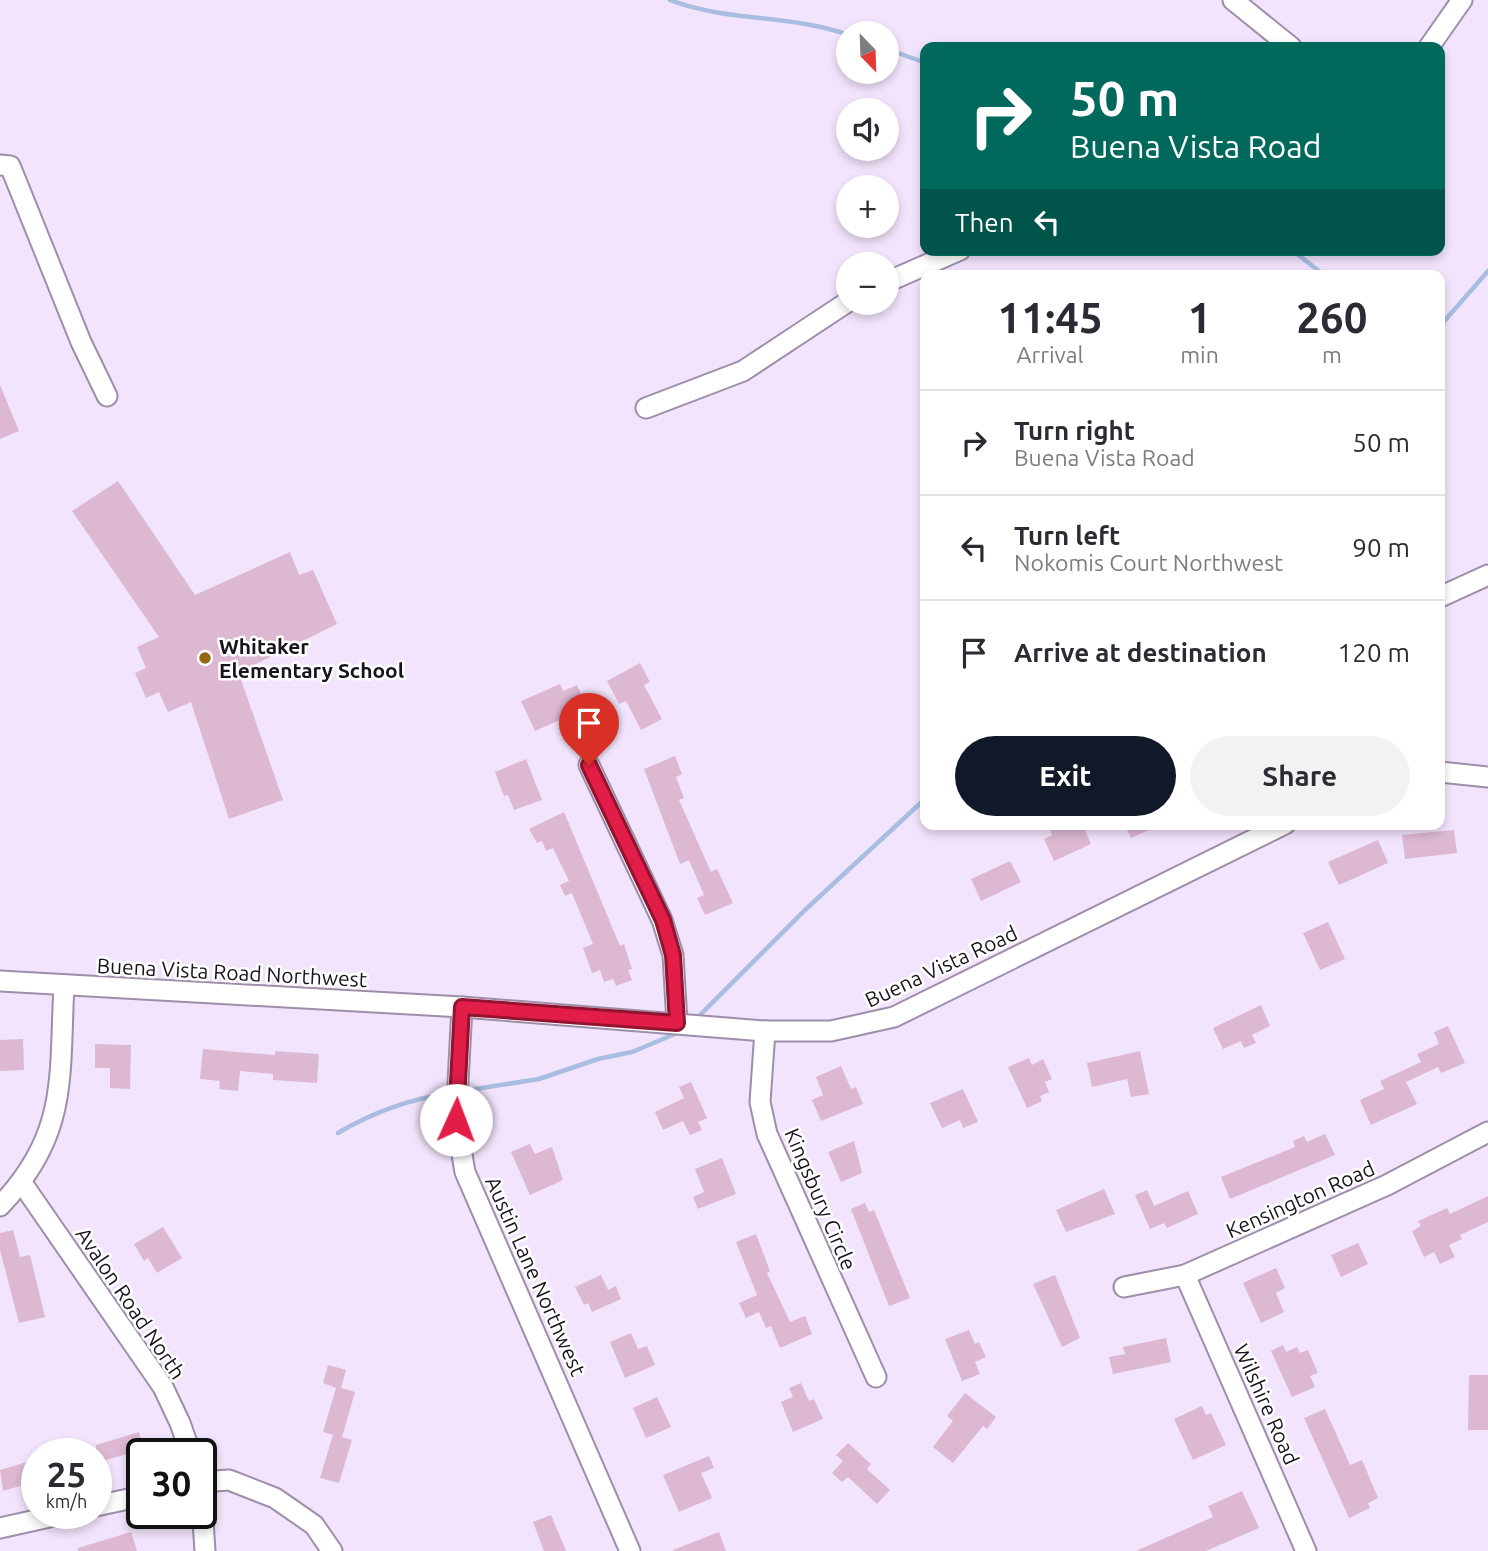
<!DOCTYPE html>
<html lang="en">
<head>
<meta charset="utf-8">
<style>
  body { margin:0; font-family:Ubuntu,sans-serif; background:#f2f2f3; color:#2b2b33; height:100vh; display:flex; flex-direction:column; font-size:26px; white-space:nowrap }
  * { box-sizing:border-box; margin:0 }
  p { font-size:23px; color:#7c7c81 }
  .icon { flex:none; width:38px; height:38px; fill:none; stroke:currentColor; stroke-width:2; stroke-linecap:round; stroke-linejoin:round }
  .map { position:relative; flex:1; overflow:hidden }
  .details { position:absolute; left:920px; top:270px; width:525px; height:560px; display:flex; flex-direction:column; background:#fff; border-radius:14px; box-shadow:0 4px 10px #0003 }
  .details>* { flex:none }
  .hud { position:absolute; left:920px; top:42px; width:525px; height:214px; border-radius:14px; box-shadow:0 4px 10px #0003; background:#00695c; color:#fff; overflow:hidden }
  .needle { width:46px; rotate:157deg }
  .controls { position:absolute; left:836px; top:21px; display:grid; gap:14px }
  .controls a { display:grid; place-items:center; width:63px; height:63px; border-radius:50%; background:#fff; box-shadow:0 4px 10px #0003; font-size:35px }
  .speed { position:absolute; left:21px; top:1438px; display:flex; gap:14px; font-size:35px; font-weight:700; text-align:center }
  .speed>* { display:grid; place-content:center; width:91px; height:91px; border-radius:50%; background:#fff; box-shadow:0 4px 10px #0003; line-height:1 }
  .speed small { font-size:18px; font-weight:400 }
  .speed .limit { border:4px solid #111; border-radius:10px; background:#fff; color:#111 }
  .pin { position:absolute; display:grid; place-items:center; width:60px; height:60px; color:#fff; margin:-72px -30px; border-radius:50% 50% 50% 0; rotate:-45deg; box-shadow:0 0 7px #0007 }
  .pin .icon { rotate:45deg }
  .me { position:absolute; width:77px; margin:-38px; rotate:2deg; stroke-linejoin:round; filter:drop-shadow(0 0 5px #0008) }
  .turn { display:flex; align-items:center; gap:24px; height:147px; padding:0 35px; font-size:32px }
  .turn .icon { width:91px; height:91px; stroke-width:2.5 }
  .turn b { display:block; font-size:49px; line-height:60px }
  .then { display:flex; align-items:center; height:66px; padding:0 35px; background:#0003; gap:14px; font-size:26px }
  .eta { display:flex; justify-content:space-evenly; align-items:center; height:119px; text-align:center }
  .eta b { font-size:42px; font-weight:700; line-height:49px }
  .button { display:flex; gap:14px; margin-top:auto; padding:14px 35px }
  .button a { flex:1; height:80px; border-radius:42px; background:#111827; color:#fff; font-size:28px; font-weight:700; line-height:80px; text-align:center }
  .button a+a { background:#f2f2f3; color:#2b2b33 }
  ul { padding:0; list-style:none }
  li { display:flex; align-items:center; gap:21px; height:105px; padding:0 35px; border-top:2px solid #e1e1e2 }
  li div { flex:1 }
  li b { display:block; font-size:26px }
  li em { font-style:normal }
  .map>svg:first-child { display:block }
</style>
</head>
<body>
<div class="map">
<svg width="1488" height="1551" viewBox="0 0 1488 1551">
  <rect width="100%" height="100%" fill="#f2e4fc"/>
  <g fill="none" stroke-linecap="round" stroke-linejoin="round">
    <g stroke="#a9bde1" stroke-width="4.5">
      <path d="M670 0C727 22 790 14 849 35"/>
      <path d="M887 49 926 63"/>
      <path d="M1292 250 1324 275"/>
      <path d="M1440 326 1488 271"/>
      <path d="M697 1018 805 910 926 798"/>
      <path d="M463 1091 539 1079 598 1059 632 1052 682 1031"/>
      <path d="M338 1133C373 1112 410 1099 451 1093"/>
    </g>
  </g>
  <g fill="#ddb8d3">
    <path d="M0 385 19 431 0 439Z"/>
    <path d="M118 481 195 595 290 552 299 575 313 570 337 624 246 669 248 673 240 677 283 800 229 819 191 702 168 712 159 692 146 698 135 673 146 668 137 647 159 637 72 511Z"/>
    <path d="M640 663 650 682 644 685 662 719 641 730 626 701 619 704 607 681Z"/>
    <path d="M560 684 563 691 577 685 587 708 535 731 521 701Z"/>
    <path d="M675 756 682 774 676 777 684 798 679 800 711 872 717 869 733 903 705 915 697 898 704 895 689 860 680 864 644 769Z"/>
    <path d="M526 759 542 800 514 810 508 795 504 796 495 772Z"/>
    <path d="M564 812 620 946 624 944 632 969 628 970 632 980 616 986 613 979 604 982 600 970 592 973 583 948 593 944 572 893 565 896 560 885 569 881 553 848 546 851 542 841 537 843 529 829Z"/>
    <path d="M1056 824H1082L1091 844 1054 861 1044 839 1052 835 1049 827Z"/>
    <path d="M1124 824H1162L1131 838Z"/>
    <path d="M1454 830 1457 853 1405 859 1402 835Z"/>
    <path d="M1378 840 1388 863 1339 885 1328 862Z"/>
    <path d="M1010 861 1021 882 981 901 971 879Z"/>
    <path d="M1328 922 1345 959 1320 970 1303 933Z"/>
    <path d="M1261 1005 1270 1026 1252 1035 1256 1043 1244 1048 1241 1041 1223 1049 1213 1028Z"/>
    <path d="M1448 1026 1465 1063 1441 1073 1438 1067 1406 1082 1417 1104 1371 1125 1360 1100 1384 1089 1380 1081 1421 1062 1417 1054 1439 1044 1434 1032Z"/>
    <path d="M23 1039 24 1070 0 1071V1040Z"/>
    <path d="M95 1044 131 1045 130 1089 110 1088V1068H95Z"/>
    <path d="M203 1049 275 1055V1051L319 1054 317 1083 273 1080V1074L240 1071 238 1091 219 1089 220 1081 200 1079Z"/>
    <path d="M1140 1051 1149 1094 1131 1097 1127 1079 1092 1087 1087 1063Z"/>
    <path d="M1029 1058 1032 1065 1043 1059 1052 1079 1045 1082 1049 1092 1040 1096 1042 1101 1027 1108 1008 1067Z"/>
    <path d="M841 1066 851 1089 856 1087 863 1104 821 1121 812 1100 823 1095 816 1077Z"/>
    <path d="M691 1082 707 1118 698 1122 702 1130 690 1135 683 1121 663 1130 655 1112 684 1098 679 1087Z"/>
    <path d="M963 1089 978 1122 963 1128 960 1120 942 1128 930 1103Z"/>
    <path d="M1325 1134 1335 1155 1230 1199 1221 1177 1295 1147 1293 1141 1304 1136 1307 1142Z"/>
    <path d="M854 1141 862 1173 841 1182 828 1152Z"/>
    <path d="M530 1144 535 1154 552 1147 563 1180 530 1195 511 1152Z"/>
    <path d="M722 1158 736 1194 698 1209 693 1197 704 1192 695 1169Z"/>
    <path d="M1104 1189 1115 1214 1066 1232 1056 1210Z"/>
    <path d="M1147 1190 1154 1206 1188 1191 1198 1214 1167 1228 1164 1223 1150 1229 1135 1195Z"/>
    <path d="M1488 1196V1222L1460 1235 1462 1239 1449 1245 1455 1257 1440 1264 1434 1252 1424 1257 1412 1231 1421 1226 1418 1221 1447 1208 1450 1214Z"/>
    <path d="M865 1203 869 1212 874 1210 910 1298 889 1306 851 1209Z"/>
    <path d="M163 1227 182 1258 157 1273 148 1258 144 1261 134 1244Z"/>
    <path d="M13 1230 20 1257 30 1255 45 1317 19 1323 0 1250V1233Z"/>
    <path d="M756 1234 770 1271 767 1273 790 1322 805 1316 812 1334 780 1348 771 1326 766 1328 759 1312 746 1318 739 1303 757 1295 736 1242Z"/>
    <path d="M1358 1243 1368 1264 1341 1277 1331 1255Z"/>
    <path d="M1276 1268 1285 1288 1276 1293 1284 1312 1261 1323 1243 1283Z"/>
    <path d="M601 1275 608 1290 616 1286 621 1299 592 1312 588 1303 584 1305 575 1287Z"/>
    <path d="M1055 1275 1080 1338 1062 1347 1033 1284Z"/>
    <path d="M969 1330 975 1344 979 1342 986 1357 975 1362 980 1374 962 1381 945 1339Z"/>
    <path d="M631 1333 638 1349 647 1346 655 1365 625 1378 610 1342Z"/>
    <path d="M1166 1338 1171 1362 1113 1374 1109 1357 1125 1354 1123 1347Z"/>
    <path d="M1283 1345 1286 1352 1297 1347 1300 1353 1308 1350 1318 1373 1310 1376 1315 1387 1292 1397 1271 1351Z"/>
    <path d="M328 1365 346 1370 341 1388 355 1392 342 1437 352 1440 339 1483 320 1478 333 1435 323 1432 336 1388 323 1383Z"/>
    <path d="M1469 1375H1488V1430H1468Z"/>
    <path d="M801 1383 809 1401 814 1399 823 1419 793 1432 781 1402 793 1397 789 1388Z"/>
    <path d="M965 1393 996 1417 987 1429 983 1426 953 1463 933 1447 953 1421 947 1416Z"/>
    <path d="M657 1397 671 1427 646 1438 633 1408Z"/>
    <path d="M1202 1406 1206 1415 1211 1413 1226 1445 1193 1460 1174 1419Z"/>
    <path d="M1325 1409 1350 1465 1362 1460 1378 1498 1368 1503 1370 1508 1349 1518 1304 1418Z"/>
    <path d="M139 1432 144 1449 96 1463V1445Z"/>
    <path d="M848 1443 871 1464 867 1469 890 1490 877 1504 848 1477 842 1482 832 1473 843 1461 836 1455Z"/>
    <path d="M709 1456 714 1468 701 1473 712 1498 679 1512 663 1475Z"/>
    <path d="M37 1459V1481L3 1491 0 1470Z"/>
    <path d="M1242 1491 1259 1528 1206 1551H1136L1213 1517 1208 1506Z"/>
    <path d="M551 1515 566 1551H544L533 1522Z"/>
    <path d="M131 1532 137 1551H78V1548Z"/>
    <path d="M719 1532 726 1551H673V1550Z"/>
  </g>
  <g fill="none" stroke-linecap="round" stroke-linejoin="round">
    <defs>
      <g id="minor">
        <path d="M1233 0 1291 47"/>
        <path d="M1429 47 1462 0"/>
        <path d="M0 165 10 166 15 178 81 342 107 396"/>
        <path d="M887 282 960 250"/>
        <path d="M646 408 743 371 849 301"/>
        <path d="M1440 597 1488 575"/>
        <path d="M589 765 662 920 673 955 677 1023"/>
        <path d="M1440 772 1488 777"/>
        <path d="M0 981 462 1007 765 1031H831L894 1017 1285 824"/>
        <path d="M462 1007 456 1120 465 1172 630 1551"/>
        <path d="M765 1031 760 1102 767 1134 876 1377"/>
        <path d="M22 1183 163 1387 180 1423 191 1454"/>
        <path d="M0 1206C69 1134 59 1077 64 985"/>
        <path d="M1185 1275 1306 1551"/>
        <path d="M1124 1287 1185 1275 1387 1185 1488 1132"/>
        <path d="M201 1482 229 1480 275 1498 314 1525 332 1551"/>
        <path d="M201 1490 205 1551"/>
        <path d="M96 1506 142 1496"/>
        <path d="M0 1528 63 1514"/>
      </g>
    </defs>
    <use href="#minor" stroke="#9e8ea9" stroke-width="23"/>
    <use href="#minor" stroke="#fff" stroke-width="19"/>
  </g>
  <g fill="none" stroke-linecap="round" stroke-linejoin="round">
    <defs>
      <path id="route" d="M456 1120 462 1007 677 1023 673 955 663 920 589 765"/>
    </defs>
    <use href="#route" stroke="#92132f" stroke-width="18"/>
    <use href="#route" stroke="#e11d48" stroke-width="12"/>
  </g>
  <circle fill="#956715" stroke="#fff" stroke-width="2.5" cx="205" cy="658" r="7"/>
  <g text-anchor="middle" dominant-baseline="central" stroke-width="5" stroke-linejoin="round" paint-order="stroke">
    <g font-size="21" font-weight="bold" fill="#18131c" stroke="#fff" text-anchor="start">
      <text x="219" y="646">Whitaker<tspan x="219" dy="24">Elementary School</tspan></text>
    </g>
    <g font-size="21" fill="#18131c" stroke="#fff">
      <text transform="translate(941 966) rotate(-25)">Buena Vista Road</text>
      <text transform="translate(232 972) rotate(3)">Buena Vista Road Northwest</text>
      <text transform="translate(821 1199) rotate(67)">Kingsbury Circle</text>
      <text transform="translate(1300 1199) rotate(-24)">Kensington Road</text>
      <text transform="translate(536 1276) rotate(66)">Austin Lane Northwest</text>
      <text transform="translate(131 1303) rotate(56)">Avalon Road North</text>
      <text transform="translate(1267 1404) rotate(66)">Wilshire Road</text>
    </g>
  </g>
</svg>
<div class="controls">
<a><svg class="needle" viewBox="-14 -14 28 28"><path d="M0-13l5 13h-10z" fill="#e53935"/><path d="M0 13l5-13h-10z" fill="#7c7c81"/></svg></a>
<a><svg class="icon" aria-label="sound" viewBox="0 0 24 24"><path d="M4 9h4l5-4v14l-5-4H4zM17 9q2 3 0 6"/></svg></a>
<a>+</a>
<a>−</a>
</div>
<div class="speed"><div>25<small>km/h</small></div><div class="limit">30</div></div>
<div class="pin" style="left:589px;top:765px;background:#d93025"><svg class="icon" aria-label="arrive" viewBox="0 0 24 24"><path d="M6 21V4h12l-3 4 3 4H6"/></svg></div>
<svg class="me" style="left:456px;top:1120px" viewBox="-20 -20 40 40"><circle r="19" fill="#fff"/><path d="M0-13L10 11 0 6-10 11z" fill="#e11d48"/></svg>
<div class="hud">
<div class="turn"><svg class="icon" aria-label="right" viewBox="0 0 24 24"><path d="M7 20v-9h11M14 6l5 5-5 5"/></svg><div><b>50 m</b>Buena Vista Road</div></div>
<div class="then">Then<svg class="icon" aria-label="left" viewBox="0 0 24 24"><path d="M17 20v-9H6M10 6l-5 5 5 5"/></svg></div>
</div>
<section class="details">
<div class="eta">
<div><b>11:45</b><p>Arrival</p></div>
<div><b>1</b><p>min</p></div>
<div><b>260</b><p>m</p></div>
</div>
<ul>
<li><svg class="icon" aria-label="right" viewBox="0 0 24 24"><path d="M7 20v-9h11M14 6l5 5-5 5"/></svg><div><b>Turn right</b><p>Buena Vista Road</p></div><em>50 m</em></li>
<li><svg class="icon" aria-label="left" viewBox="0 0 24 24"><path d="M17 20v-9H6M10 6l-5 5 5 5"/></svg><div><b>Turn left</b><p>Nokomis Court Northwest</p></div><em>90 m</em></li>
<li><svg class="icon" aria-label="arrive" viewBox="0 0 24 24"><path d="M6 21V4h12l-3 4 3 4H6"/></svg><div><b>Arrive at destination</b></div><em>120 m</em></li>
</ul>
<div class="button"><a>Exit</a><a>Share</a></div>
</section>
</div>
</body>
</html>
